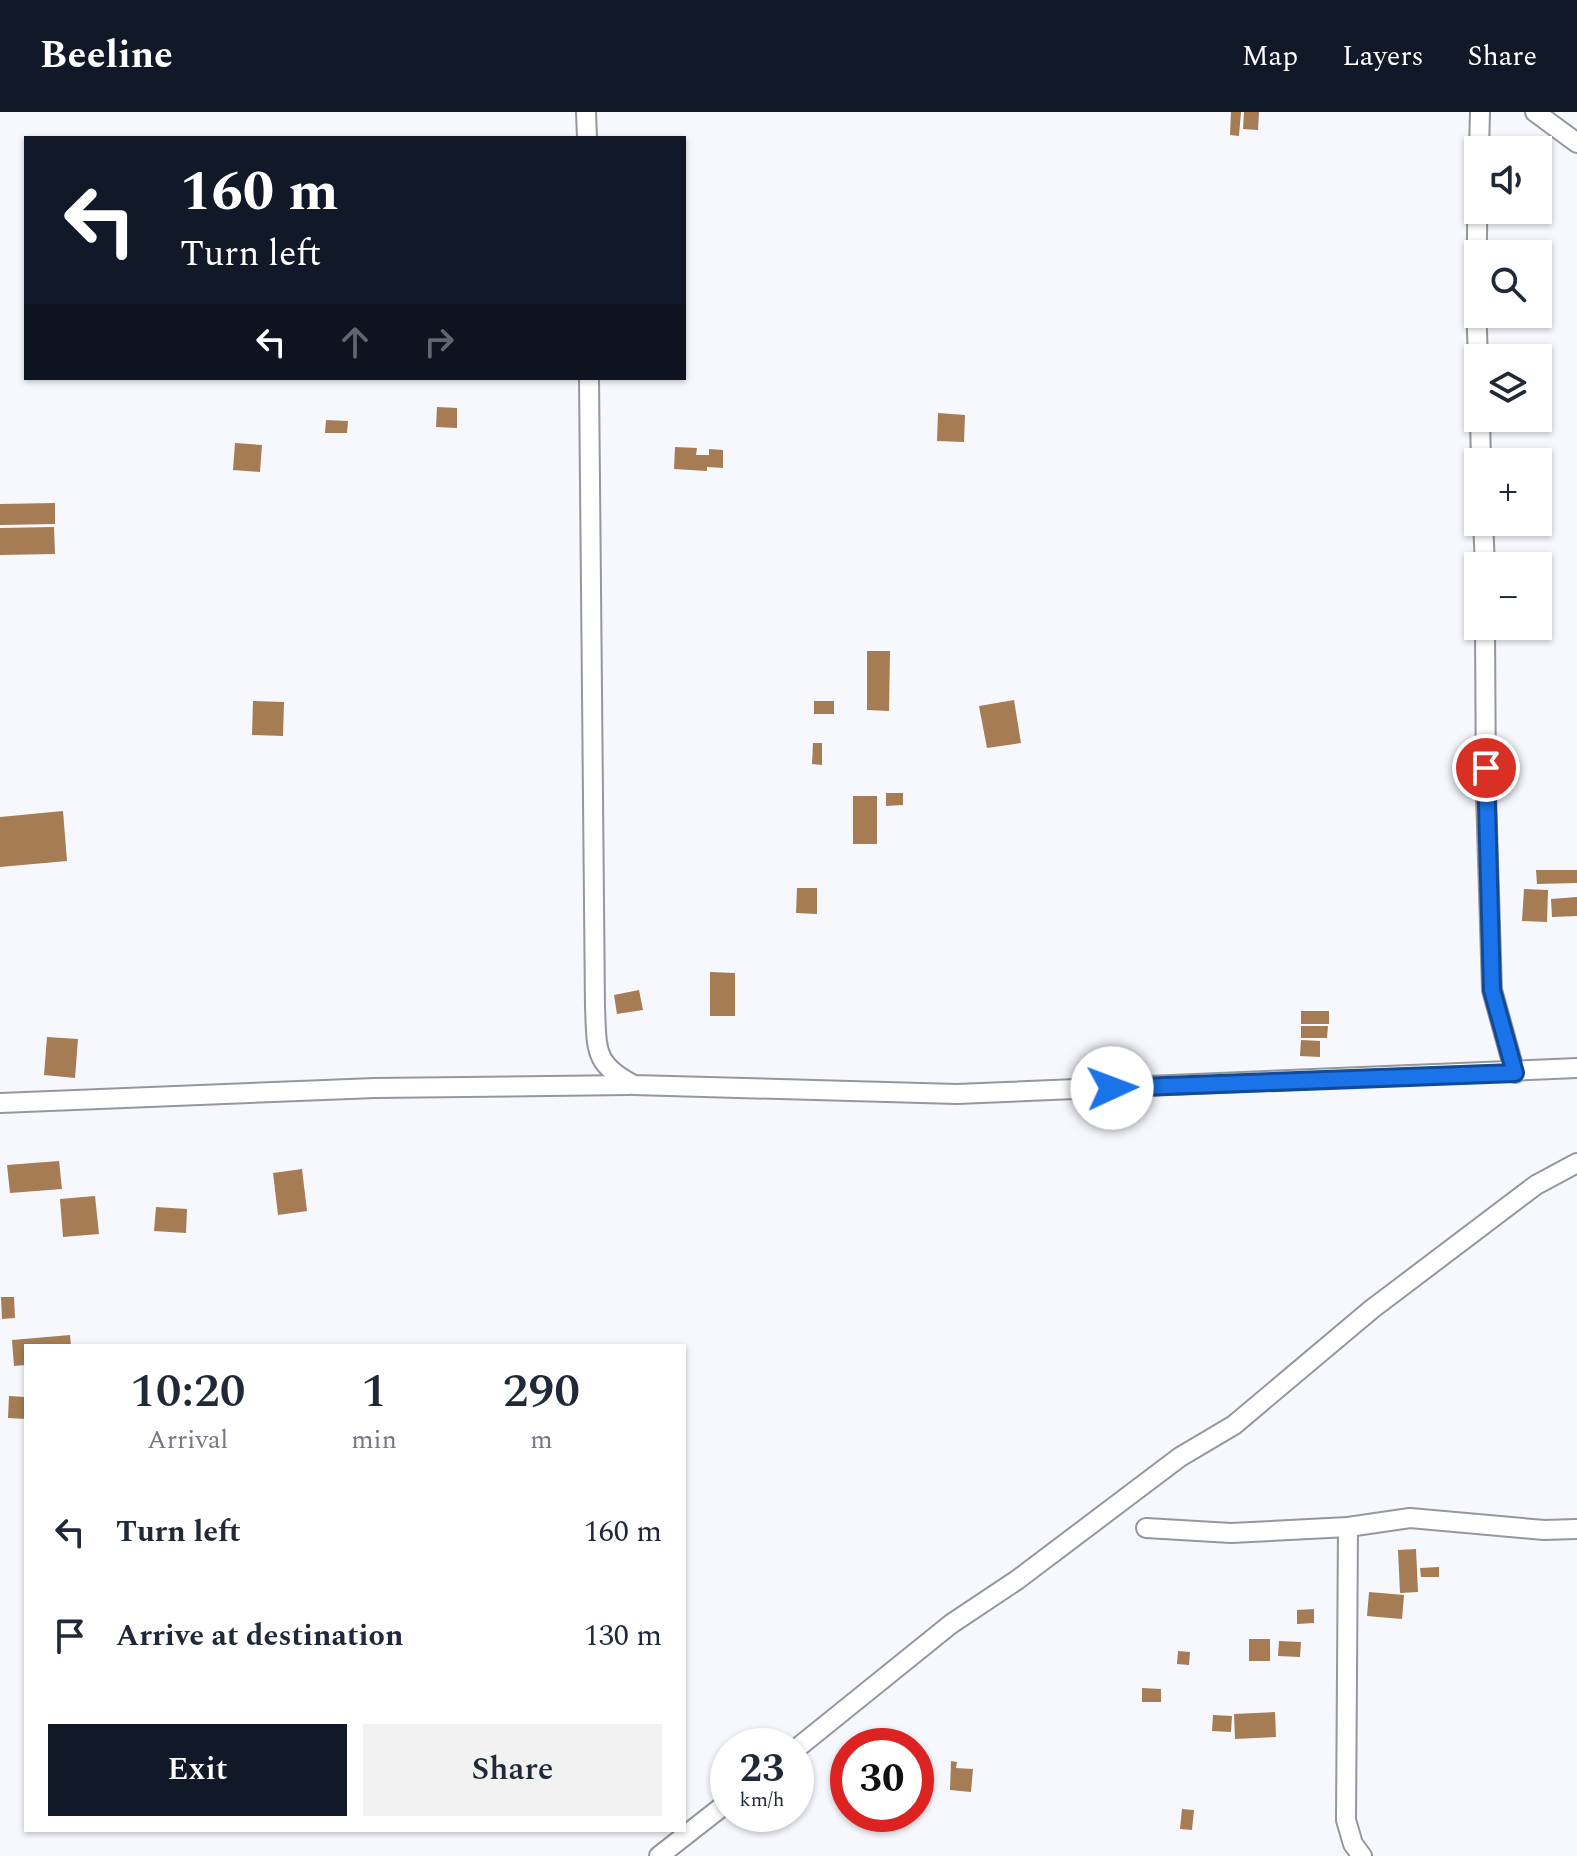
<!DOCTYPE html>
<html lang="en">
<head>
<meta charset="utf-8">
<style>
  body { margin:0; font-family:Spectral,serif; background:#f2f2f3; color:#1f2937; height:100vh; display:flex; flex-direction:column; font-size:30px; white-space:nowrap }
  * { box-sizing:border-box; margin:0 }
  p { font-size:26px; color:#747a83 }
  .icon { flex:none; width:44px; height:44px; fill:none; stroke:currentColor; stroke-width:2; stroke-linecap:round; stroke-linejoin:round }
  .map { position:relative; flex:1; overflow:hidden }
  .panel { position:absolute; left:24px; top:1232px; width:662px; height:488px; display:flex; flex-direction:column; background:#fff; border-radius:0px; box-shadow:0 2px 6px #0004 }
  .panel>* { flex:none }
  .banner { position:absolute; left:24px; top:24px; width:662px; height:244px; border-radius:0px; box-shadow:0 2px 6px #0004; background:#111827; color:#fff; overflow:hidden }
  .fabs { position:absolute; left:1464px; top:24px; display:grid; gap:16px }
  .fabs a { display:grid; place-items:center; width:88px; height:88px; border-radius:0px; background:#fff; box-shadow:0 2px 6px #0004; font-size:40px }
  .speed { position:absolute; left:710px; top:1616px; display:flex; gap:16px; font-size:40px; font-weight:700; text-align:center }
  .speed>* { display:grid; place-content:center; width:104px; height:104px; border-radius:50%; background:#fff; box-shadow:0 2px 6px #0004; line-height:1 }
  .speed small { font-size:20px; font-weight:400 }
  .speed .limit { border:12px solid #d22; background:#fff; color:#111 }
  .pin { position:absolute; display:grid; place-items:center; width:68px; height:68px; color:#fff; margin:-34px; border:4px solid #fff; border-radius:50%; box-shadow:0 2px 8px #0007 }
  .me { position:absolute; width:88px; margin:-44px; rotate:88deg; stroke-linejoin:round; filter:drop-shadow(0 0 6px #0008) }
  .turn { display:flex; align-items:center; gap:28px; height:168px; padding:0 24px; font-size:36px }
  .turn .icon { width:104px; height:104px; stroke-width:2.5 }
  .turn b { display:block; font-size:56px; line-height:68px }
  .lanes { display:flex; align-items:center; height:76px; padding:0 24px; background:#0003; justify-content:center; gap:40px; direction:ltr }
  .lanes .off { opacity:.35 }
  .eta { display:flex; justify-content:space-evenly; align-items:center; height:136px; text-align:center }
  .eta b { font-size:48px; font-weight:600; line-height:56px }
  .cta { display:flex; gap:16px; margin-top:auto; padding:16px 24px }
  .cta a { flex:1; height:92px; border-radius:0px; background:#111827; color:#fff; font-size:32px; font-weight:600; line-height:92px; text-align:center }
  .cta a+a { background:#f2f2f3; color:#1f2937 }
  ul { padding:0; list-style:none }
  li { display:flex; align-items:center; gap:24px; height:104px; padding:0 24px }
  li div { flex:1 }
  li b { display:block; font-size:30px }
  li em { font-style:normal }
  header { display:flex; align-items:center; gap:48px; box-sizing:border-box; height:112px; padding:0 40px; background:#111827; color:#fff }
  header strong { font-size:38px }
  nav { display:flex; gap:44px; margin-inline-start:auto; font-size:28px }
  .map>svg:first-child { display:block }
</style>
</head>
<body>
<header>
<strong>Beeline</strong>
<nav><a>Map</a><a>Layers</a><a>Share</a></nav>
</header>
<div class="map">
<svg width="1577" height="1744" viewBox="0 0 1577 1744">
  <rect width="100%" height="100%" fill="#f6f8fe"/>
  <g fill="#a57c54">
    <path d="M1231 0H1241L1239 24 1230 23Z"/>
    <path d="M1244 0H1259L1258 18 1243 17Z"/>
    <path d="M437 295 457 296V316L436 315Z"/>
    <path d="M938 301 965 303 964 330 937 329Z"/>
    <path d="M326 308 348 309 347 321H325Z"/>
    <path d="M235 331 262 333 260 360 233 358Z"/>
    <path d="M675 335 697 336 696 343H709V337L723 338V356L707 355V359L674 357Z"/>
    <path d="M55 391V412L0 413V392Z"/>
    <path d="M54 415 55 442 0 443V416Z"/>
    <path d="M867 539H890L889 599 867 598Z"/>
    <path d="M1014 588 1021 631 987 636 979 594Z"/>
    <path d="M253 589 284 590 283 624 252 623Z"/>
    <rect x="814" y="589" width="20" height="13"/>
    <path d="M813 631H822V653L812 652Z"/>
    <path d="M886 681H903V693L886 694Z"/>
    <rect x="853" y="684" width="24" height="48"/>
    <path d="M63 699 67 749 0 755V705Z"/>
    <path d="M1536 758H1577V771L1537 772Z"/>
    <path d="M797 776H817V802L796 801Z"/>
    <path d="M1524 777 1548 778 1547 810 1522 809Z"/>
    <path d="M1577 785V804L1552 805 1551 787Z"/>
    <path d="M710 860 735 861V904H710Z"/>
    <path d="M639 878 643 898 617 902 614 883Z"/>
    <rect x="1301" y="899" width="28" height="13"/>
    <path d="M1301 914H1328L1327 926H1301Z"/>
    <path d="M47 925 78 927 75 966 44 963Z"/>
    <path d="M1301 928 1320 929V945L1300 944Z"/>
    <path d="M59 1049 62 1077 10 1081 7 1053Z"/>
    <path d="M302 1057 307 1099 278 1103 273 1061Z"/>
    <path d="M95 1084 99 1122 63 1125 60 1087Z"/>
    <path d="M156 1095 187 1097 186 1121 154 1119Z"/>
    <path d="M1 1185H14L15 1206 2 1207Z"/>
    <path d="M70 1223 71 1234H26V1253L14 1254 12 1228Z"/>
    <path d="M9 1284 26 1285V1307L8 1306Z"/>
    <path d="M1416 1437 1418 1480 1400 1481 1398 1438Z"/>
    <path d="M1439 1455V1465H1421L1420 1456Z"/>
    <path d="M1369 1480 1404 1483 1402 1507 1367 1504Z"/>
    <path d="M1314 1497V1511L1297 1512V1498Z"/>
    <rect x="1249" y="1527" width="21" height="22"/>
    <path d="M1279 1529 1301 1530 1300 1545 1278 1544Z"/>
    <path d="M1178 1539 1190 1540 1189 1553 1177 1552Z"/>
    <path d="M1142 1576 1161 1577V1590H1142Z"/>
    <path d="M1275 1600 1276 1625 1235 1627 1234 1602Z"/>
    <path d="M1213 1603 1232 1604 1231 1620 1212 1619Z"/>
    <path d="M951 1649 957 1650 956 1656 973 1657 971 1680 950 1678Z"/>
    <path d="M1182 1697 1194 1698 1192 1718 1180 1717Z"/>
  </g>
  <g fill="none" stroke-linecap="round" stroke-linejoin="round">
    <defs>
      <g id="minor">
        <path d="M586 0 587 26"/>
        <path d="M1535 0 1577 31"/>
        <path d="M1479 38 1480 0"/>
        <path d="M1478 59 1476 187 1478 251"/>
        <path d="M589 266 595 895C597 937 593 952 634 973L957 982 1577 956"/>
        <path d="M1480 306 1481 350"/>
        <path d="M1483 410 1485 454"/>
        <path d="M1485 514 1486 683 1492 878 1515 961"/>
        <path d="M0 991 375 976 629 973"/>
        <path d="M1348 1415 1346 1708 1353 1732 1362 1744"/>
        <path d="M1146 1416 1231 1421 1348 1415 1410 1406 1544 1418 1577 1417"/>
        <path d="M796 1637 951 1512 1017 1468 1180 1345 1234 1313 1372 1197 1536 1073 1577 1051"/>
        <path d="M659 1744 728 1690"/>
      </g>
    </defs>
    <use href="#minor" stroke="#94979e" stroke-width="22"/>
    <use href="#minor" stroke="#fff" stroke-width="18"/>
  </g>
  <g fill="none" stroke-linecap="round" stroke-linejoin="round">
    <defs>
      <path id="route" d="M1112 976 1515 961 1492 878 1486 656"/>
    </defs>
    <use href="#route" stroke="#114b97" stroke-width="20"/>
    <use href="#route" stroke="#1a73e8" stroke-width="14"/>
  </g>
</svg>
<div class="fabs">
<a><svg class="icon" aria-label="sound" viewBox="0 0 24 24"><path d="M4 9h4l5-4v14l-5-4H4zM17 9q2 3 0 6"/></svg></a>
<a><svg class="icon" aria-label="search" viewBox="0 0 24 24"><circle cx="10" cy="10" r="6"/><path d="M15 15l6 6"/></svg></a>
<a><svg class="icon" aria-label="layers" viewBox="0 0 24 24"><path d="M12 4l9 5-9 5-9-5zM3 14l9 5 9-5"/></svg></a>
<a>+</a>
<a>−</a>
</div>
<div class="speed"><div>23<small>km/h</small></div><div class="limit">30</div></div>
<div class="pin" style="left:1486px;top:656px;background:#d93025"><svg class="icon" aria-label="arrive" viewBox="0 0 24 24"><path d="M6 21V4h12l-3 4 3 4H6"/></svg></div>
<svg class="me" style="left:1112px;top:976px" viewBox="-20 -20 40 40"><circle r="19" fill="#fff"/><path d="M0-13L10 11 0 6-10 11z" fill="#1a73e8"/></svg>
<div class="banner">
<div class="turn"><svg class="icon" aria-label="left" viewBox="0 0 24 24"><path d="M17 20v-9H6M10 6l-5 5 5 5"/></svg><div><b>160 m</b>Turn left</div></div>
<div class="lanes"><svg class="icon" aria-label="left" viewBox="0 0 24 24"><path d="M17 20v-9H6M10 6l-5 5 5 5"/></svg><svg class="icon off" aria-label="ahead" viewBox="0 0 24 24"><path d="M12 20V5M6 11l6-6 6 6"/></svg><svg class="icon off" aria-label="right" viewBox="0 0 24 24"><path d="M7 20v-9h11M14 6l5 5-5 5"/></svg></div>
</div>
<section class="panel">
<div class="eta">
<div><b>10:20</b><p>Arrival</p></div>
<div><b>1</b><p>min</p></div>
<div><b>290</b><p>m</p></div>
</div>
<ul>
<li><svg class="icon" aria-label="left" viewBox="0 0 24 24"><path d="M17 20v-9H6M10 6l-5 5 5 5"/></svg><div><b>Turn left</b></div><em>160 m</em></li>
<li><svg class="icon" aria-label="arrive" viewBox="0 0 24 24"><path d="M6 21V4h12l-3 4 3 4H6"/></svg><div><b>Arrive at destination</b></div><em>130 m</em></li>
</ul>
<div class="cta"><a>Exit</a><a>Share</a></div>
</section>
</div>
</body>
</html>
